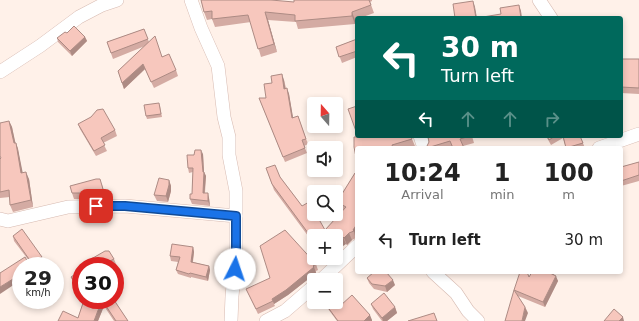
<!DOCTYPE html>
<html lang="en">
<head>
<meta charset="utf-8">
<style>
  body { margin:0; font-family:"DejaVu Sans",sans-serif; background:#f6f6f6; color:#222; height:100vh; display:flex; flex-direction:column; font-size:15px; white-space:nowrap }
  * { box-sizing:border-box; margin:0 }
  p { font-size:13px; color:#767676 }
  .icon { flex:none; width:22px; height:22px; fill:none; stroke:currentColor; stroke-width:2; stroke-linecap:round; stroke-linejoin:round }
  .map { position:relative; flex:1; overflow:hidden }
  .drawer { position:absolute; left:355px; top:146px; width:268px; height:128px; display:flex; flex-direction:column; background:#fff; border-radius:4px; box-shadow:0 2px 6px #0003 }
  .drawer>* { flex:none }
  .top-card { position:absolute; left:355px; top:16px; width:268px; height:122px; border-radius:4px; box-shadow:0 2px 6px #0003; background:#00695c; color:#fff; overflow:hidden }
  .needle { width:26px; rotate:340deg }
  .buttons { position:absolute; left:307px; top:97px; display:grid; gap:8px }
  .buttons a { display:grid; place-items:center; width:36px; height:36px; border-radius:4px; background:#fff; box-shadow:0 2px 6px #0003; font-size:20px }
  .speed { position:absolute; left:12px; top:257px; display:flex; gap:8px; font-size:20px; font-weight:700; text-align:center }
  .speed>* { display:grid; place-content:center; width:52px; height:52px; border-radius:50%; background:#fff; box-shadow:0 2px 6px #0003; line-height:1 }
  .speed small { font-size:10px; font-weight:400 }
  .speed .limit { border:6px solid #d22; background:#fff; color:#111 }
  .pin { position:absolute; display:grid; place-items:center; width:34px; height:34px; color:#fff; margin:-17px; border-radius:8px; box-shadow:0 2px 6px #0006 }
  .me { position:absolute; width:44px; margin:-22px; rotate:4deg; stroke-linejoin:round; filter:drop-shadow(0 0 3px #0008) }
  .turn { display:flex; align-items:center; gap:14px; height:84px; padding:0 20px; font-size:18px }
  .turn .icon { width:52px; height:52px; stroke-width:2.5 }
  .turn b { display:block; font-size:28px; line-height:34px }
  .lanes { display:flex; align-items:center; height:38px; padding:0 20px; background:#0003; justify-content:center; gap:20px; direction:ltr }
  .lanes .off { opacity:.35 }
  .eta { display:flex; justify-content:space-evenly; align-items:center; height:68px; text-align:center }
  .eta b { font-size:24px; font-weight:700; line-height:28px }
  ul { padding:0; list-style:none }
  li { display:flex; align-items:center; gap:12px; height:52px; padding:0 20px }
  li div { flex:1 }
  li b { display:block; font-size:15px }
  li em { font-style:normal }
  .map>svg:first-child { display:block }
</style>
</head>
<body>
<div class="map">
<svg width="639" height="321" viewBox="0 0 639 321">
  <rect width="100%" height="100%" fill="#fff1e9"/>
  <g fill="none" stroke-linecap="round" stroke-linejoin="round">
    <defs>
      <g id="minor">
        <path d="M191 0 201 28 218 66 224 117 229 137V155L236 191V255L232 296 231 321"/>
        <path d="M539 0 551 18"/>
        <path d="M0 72 40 46 79 17 102 5 117 0"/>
        <path d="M420 136 424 148"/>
        <path d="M599 148 639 134"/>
        <path d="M0 219 8 221 68 207 125 206 236 216"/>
        <path d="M433 272 456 293 468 311 478 321"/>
        <path d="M321 280 357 246"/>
        <path d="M266 321 285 311 314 286"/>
      </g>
    </defs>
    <use href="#minor" stroke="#d7bab1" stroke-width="14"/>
    <use href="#minor" stroke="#fff" stroke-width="13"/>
  </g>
  <g fill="#d4aba3">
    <path d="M201 0 294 2V0H372V1L370 2 374 13 360 18H357V19L355 20V24L298 29 296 22 268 20 277 52 261 57 251 22 215 27 212 19 207 20 204 12Z"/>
    <path d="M144 29 149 42 163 57 176 70 178 76 154 88 145 69 124 89 118 71 145 46 113 59 107 42Z"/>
    <path d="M85 37 87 41 72 56 58 42 57 38Z"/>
    <path d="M357 39V57L342 63 336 47Z"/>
    <path d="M621 59H639V94L621 93Z"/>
    <path d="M284 80 286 88 289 94 293 118 298 116 308 144 304 146 307 153 285 162 259 98H266L272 83Z"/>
    <path d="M160 106 162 117 147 119 146 116Z"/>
    <path d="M9 121 12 127 15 143H16L18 149 22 173 29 179 33 207 13 212 10 205V197L0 198V159L1 158Z"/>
    <path d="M78 124 115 130 117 136 103 143 107 151 96 156 80 129Z"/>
    <path d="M358 136H412V139L415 146 408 148H357Z"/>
    <path d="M428 136H472L474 143 463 146 464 148H428L429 142Z"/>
    <path d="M546 136H580L585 148H566L563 138 551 145Z"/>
    <path d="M203 154 204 172 206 176 205 193 209 198 210 206 192 204 190 199 192 194 193 172 189 173 188 168 194 155Z"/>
    <path d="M639 162V181L621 186V167Z"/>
    <path d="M266 168 280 177 302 206 325 230 343 211 339 208 337 202 355 173V236L356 238 352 240 347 245 346 244 314 236V244L274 190Z"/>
    <path d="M169 180 171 186V191L168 202 157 201 154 195Z"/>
    <path d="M102 185 105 195 95 199H74L72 193Z"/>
    <path d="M13 236 42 257 44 262 33 266 14 241Z"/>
    <path d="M193 247 194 252 193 262 209 266 210 270 208 281 191 277V278L178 274 176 270 178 262 171 261 170 256Z"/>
    <path d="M114 259 116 264 113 266H86L87 265 86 262Z"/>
    <path d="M316 264 318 270 316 271V273L288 295 274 304 275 306 258 314 246 289Z"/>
    <path d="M81 270V293L73 282 71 277Z"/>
    <path d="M532 272H553L554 275 558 281 545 307 518 296 525 307 528 313 514 290 529 277Z"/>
    <path d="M367 278 395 285 387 292 374 289 369 283Z"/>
    <path d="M84 300H114L128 321H114L104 306 98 321H58L78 318Z"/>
    <path d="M323 302H336L340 306 372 320V321H337Z"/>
    <path d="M371 304 395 307 397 313 387 321H382L373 309Z"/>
  </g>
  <g fill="#ad8b84">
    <path d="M473 1 475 7 477 18H476Z"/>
    <path d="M519 5 521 11 522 18H521Z"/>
    <path d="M265 12 268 20 277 52 274 44Z"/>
    <path d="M352 12 355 20V24L352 16Z"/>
    <path d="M85 37 87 41 72 56 70 51Z"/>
    <path d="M143 64 145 69 124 89 122 83Z"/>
    <path d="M282 74 284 80 286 94 284 89Z"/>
    <path d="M287 88 289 94 294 123 292 118Z"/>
    <path d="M9 121 12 127 17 150 14 143Z"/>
    <path d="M16 143 18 149 24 179 21 173Z"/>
    <path d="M201 150 203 154 204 172 206 176 204 198 203 193V172Z"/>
    <path d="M26 172 29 179 33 207 31 200Z"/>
    <path d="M169 180 171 186V191L168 202 166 196Z"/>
    <path d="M208 193 209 198 210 206 208 201Z"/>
    <path d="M357 224V234L355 236 354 231 353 230Z"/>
    <path d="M349 233 352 240 347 245 344 238Z"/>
    <path d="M343 237 346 244 336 251V243Z"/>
    <path d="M193 247 194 252 192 266 191 262Z"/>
    <path d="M209 266 210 270 208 281 206 277Z"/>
    <path d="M314 267 316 273 288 295 274 304 272 299Z"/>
    <path d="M21 274V280L0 294V287Z"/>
    <path d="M556 276 558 281 545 307 543 302Z"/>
    <path d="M393 280 395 285 387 292 385 286Z"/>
    <path d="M102 300 104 306 98 321H94Z"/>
    <path d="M395 307 397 313 387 321H383L382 318Z"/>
    <path d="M525 307 528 313 525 321H522Z"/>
    <path d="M370 315 372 320V321H364Z"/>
    <path d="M623 317 624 321H619Z"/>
  </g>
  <g fill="#f7c7bd" stroke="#ad8b84">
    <path d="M201 0H271L294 2V0H369L371 5 352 12V16L295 21V15L265 12 274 44 258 49 248 15 212 19V11L204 12Z"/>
    <path d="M473 1 476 18H455L453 4Z"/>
    <path d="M519 5 521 18H477L501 14 500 8Z"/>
    <path d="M74 26 85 37 70 51 57 38 65 32 67 33Z"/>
    <path d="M144 29 148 39 111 53 107 42Z"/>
    <path d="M155 36 162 57 169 54 176 70 151 82 143 64 122 83 118 71Z"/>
    <path d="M357 39V51L339 57 336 47Z"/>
    <path d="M621 59H639V88L621 87Z"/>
    <path d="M282 74 284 89 287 88 292 118 298 116 306 139 302 140 305 148 283 157 259 98H266L264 84 272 83 271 76Z"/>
    <path d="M159 103 161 114 146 116 144 105Z"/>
    <path d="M357 106V134L348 109Z"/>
    <path d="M103 109 115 130 101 138 105 145 94 151 78 124 91 117 97 110Z"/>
    <path d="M9 121 14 143H16L21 173 26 172 31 200 10 205 9 190 0 192V159L1 158 0 156V123Z"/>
    <path d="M358 136H411L412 139 392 145 393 148H357V162L354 147V137H358Z"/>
    <path d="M428 136H470L460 139 464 148H453L450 141 427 148V146L429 142Z"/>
    <path d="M547 136H555L549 140Z"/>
    <path d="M563 136H580L583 143 566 148Z"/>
    <path d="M195 150H201L203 172H204L203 193H208V201L190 199V194H192L193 168H188L187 155H194Z"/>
    <path d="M639 162V175L621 181V167Z"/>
    <path d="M275 165 280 177 302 206 309 202 314 211V214H316L325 230 346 207 337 202 355 173 357 175V224L353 230 354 231 349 233 344 238 343 237 336 243V236H314V241L272 184 266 168Z"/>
    <path d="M159 178 169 180V185L166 196 154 195Z"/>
    <path d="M96 179H100L103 189 93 193H72L70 186Z"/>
    <path d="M22 229 42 257 31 262 13 236Z"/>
    <path d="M285 230 316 264 313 266 314 267 286 290 272 299 273 301 256 309 246 289 270 278 260 246Z"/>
    <path d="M172 244 193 247 191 262 209 266 206 277 190 273 189 274 176 270 180 257 170 256Z"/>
    <path d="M105 251H109L114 259 100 266H86L88 265 86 262Z"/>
    <path d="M25 257 30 266H21V274L0 287V273Z"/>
    <path d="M81 270V291L71 277Z"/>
    <path d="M374 272H386L393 280 385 286 372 284 367 278Z"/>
    <path d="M520 272H527L529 277 532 272H551L550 273 556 276 543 302 514 290Z"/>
    <path d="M514 290 525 307 522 321H505Z"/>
    <path d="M384 293 395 307 382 318 371 304Z"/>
    <path d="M352 295 370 315 364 321H338L324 302H336V301L340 306Z"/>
    <path d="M84 300H102L94 321H58L63 311 78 318Z"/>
    <path d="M102 300H114L128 321H116Z"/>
    <path d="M614 309 623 317 619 321H604Z"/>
    <path d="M434 313 437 321H408Z"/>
  </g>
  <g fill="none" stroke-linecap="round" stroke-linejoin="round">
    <defs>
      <path id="route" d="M96 206H125L236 216V255L235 269"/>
    </defs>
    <use href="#route" stroke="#114b97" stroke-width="10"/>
    <use href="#route" stroke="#1a73e8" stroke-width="7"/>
  </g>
</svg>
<div class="buttons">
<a><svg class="needle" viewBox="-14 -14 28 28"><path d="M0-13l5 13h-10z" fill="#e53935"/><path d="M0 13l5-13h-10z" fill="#767676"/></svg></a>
<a><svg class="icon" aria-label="sound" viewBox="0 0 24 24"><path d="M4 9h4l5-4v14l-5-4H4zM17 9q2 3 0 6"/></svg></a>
<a><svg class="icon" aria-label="search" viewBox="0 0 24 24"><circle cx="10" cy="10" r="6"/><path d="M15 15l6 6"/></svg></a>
<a>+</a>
<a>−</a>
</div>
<div class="speed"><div>29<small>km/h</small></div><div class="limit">30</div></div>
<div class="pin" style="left:96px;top:206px;background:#d93025"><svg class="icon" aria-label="arrive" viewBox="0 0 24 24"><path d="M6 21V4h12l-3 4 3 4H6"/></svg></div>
<svg class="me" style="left:235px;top:269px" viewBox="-20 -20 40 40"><circle r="19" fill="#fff"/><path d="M0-13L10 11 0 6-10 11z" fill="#1a73e8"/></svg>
<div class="top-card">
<div class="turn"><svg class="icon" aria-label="left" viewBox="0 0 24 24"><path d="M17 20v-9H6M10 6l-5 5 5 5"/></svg><div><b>30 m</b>Turn left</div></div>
<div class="lanes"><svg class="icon" aria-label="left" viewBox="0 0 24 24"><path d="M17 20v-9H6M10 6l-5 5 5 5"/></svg><svg class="icon off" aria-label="ahead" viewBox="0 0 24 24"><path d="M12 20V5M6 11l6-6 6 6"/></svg><svg class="icon off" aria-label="ahead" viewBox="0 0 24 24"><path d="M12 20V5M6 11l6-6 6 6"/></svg><svg class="icon off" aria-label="right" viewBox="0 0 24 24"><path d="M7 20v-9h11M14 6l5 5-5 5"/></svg></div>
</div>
<section class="drawer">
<div class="eta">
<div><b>10:24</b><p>Arrival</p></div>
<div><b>1</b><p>min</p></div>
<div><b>100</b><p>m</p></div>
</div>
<ul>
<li><svg class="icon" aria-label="left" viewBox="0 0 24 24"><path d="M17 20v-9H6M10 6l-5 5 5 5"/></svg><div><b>Turn left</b></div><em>30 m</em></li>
</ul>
</section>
</div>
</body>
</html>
